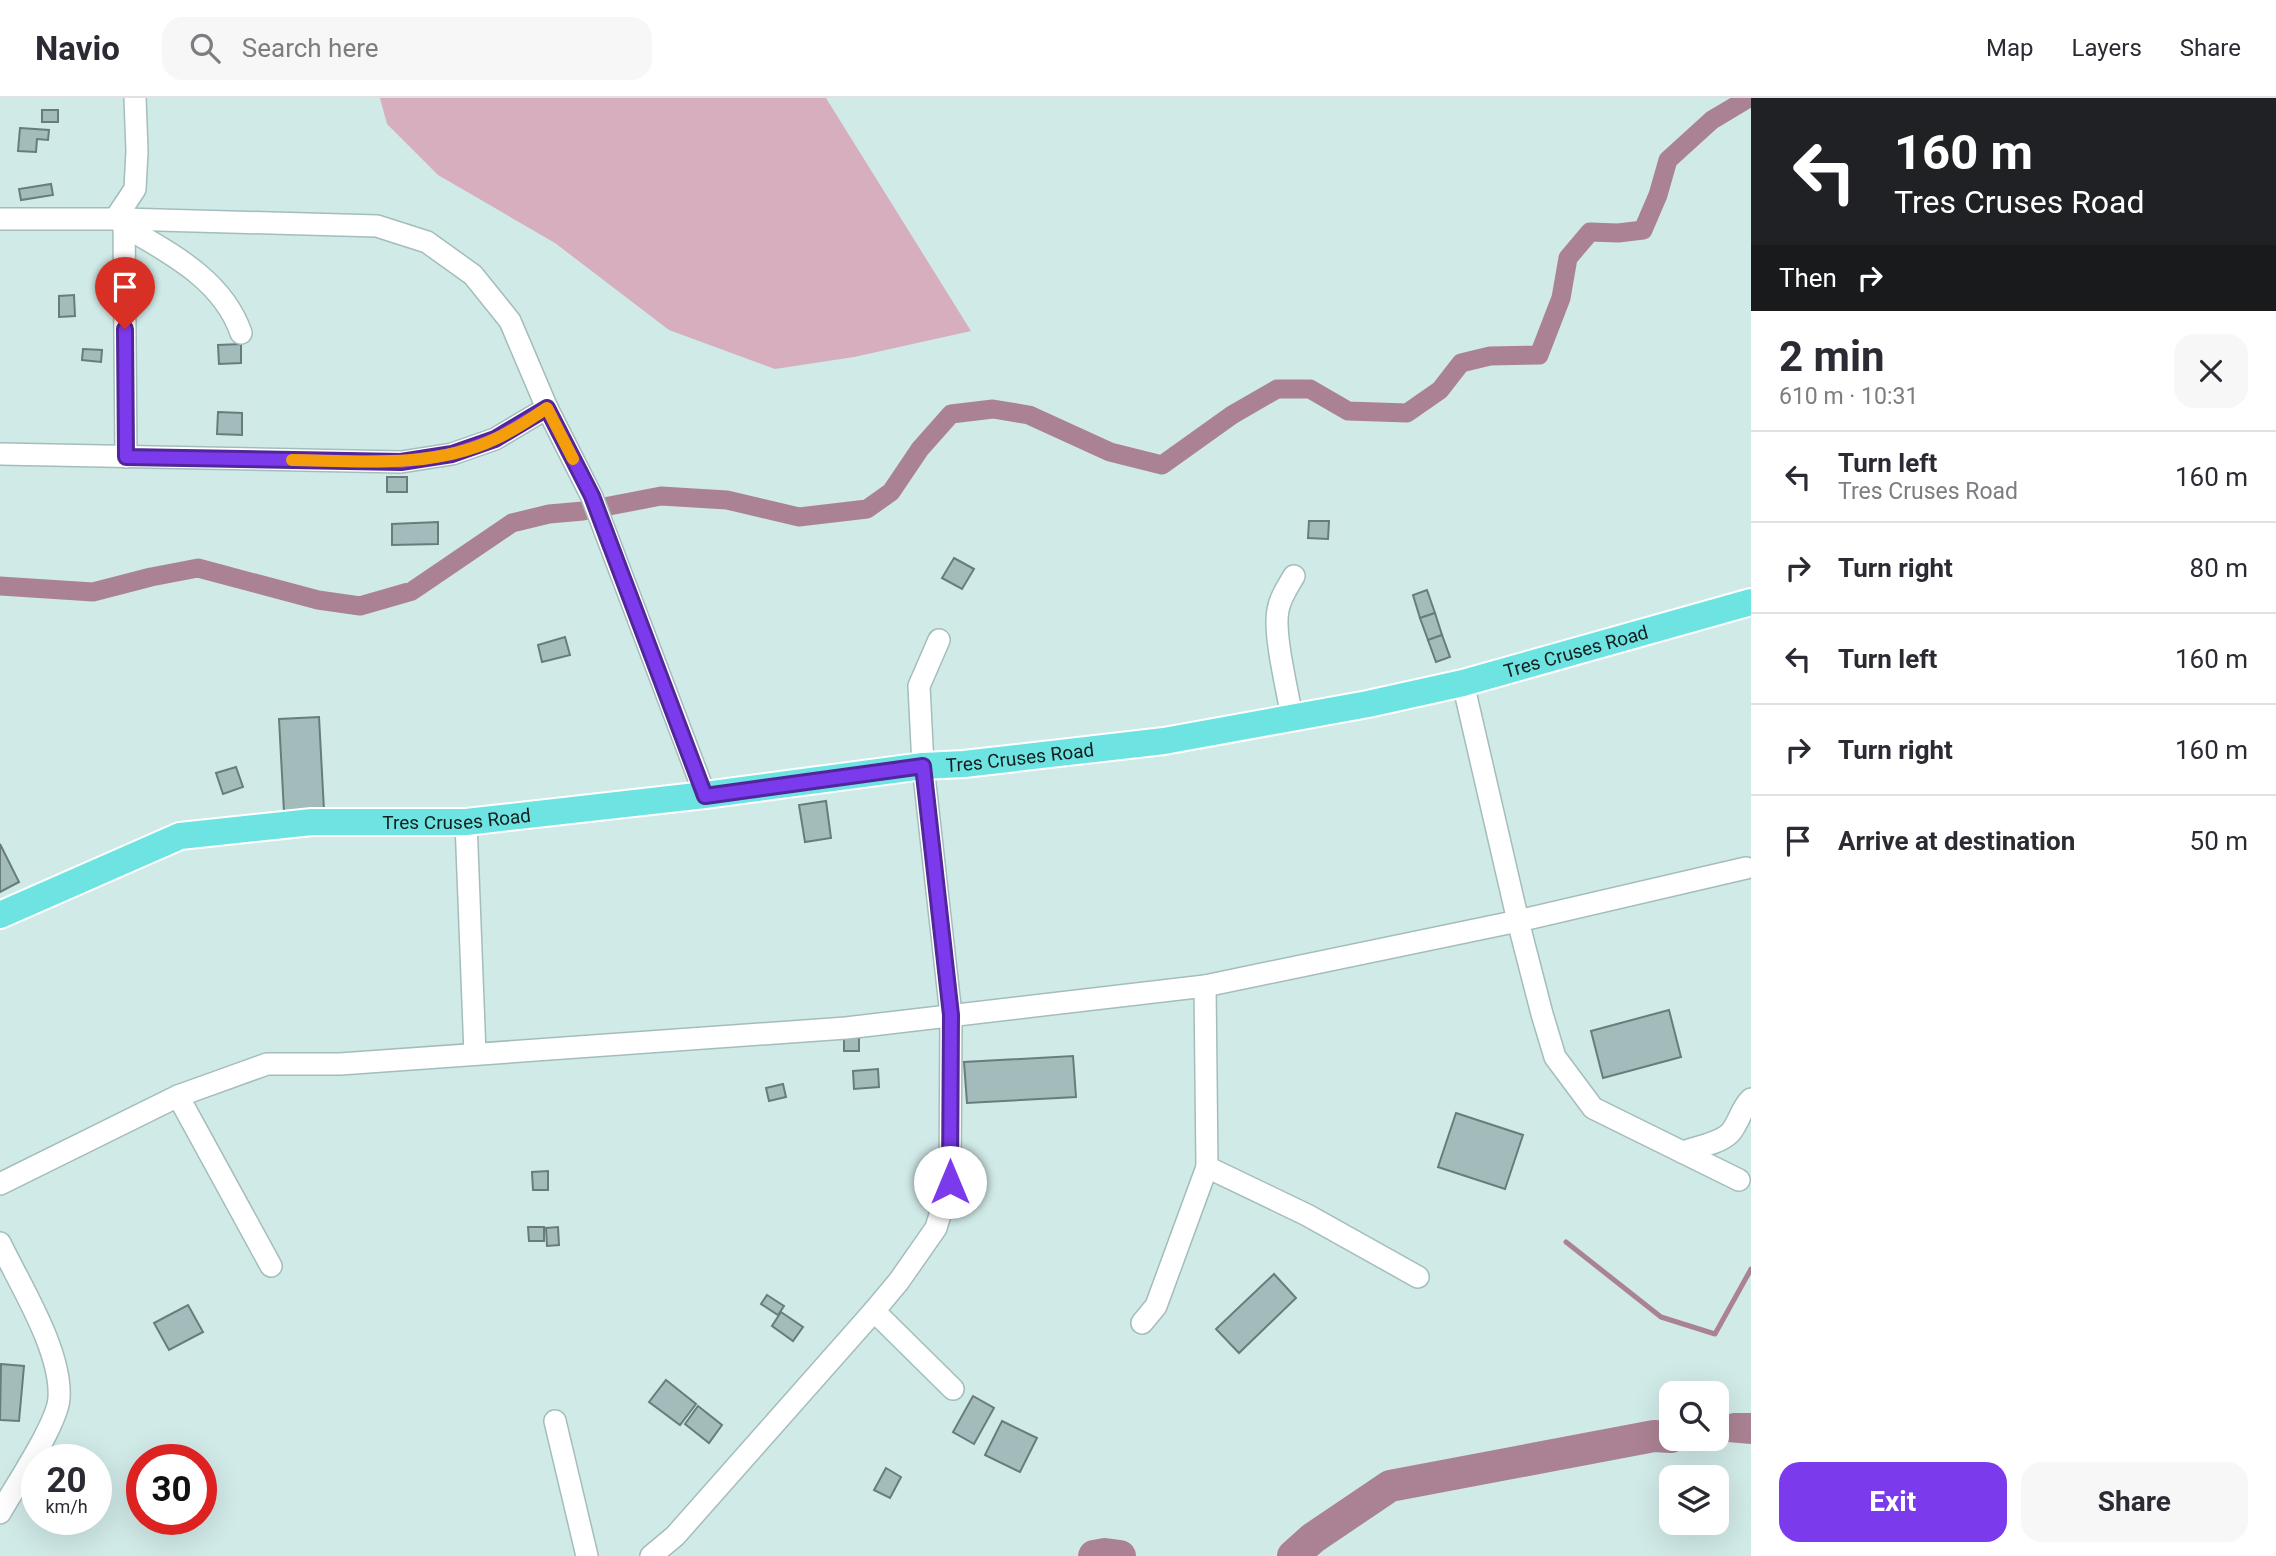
<!DOCTYPE html>
<html lang="en">
<head>
<meta charset="utf-8">
<style>
  body { margin:0; font-family:Roboto,sans-serif; background:#f7f7f7; color:#2b2b33; height:100vh; display:flex; flex-direction:column; font-size:26px; white-space:nowrap }
  * { box-sizing:border-box; margin:0 }
  p { font-size:23px; color:#7c7c81 }
  .icon { flex:none; width:38px; height:38px; fill:none; stroke:currentColor; stroke-width:2; stroke-linecap:round; stroke-linejoin:round }
  .map { position:relative; flex:1; overflow:hidden }
  .drawer { display:flex; flex-direction:column; background:#fff; width:525px }
  .drawer>* { flex:none }
  .top-card { background:#202124; color:#fff; overflow:hidden }
  .controls { position:absolute; left:1659px; top:1283px; display:grid; gap:14px }
  .controls a { display:grid; place-items:center; width:70px; height:70px; border-radius:14px; background:#fff; box-shadow:0 7px 28px #0002; font-size:35px }
  .speed { position:absolute; left:21px; top:1346px; display:flex; gap:14px; font-size:35px; font-weight:700; text-align:center }
  .speed>* { display:grid; place-content:center; width:91px; height:91px; border-radius:50%; background:#fff; box-shadow:0 7px 28px #0002; line-height:1 }
  .speed small { font-size:18px; font-weight:400 }
  .speed .limit { border:10px solid #d22; background:#fff; color:#111 }
  .pin { position:absolute; display:grid; place-items:center; width:60px; height:60px; color:#fff; margin:-72px -30px; border-radius:50% 50% 50% 0; rotate:-45deg; box-shadow:0 0 7px #0007 }
  .pin .icon { rotate:45deg }
  .me { position:absolute; width:77px; margin:-38px; rotate:0deg; stroke-linejoin:round; filter:drop-shadow(0 0 5px #0008) }
  .turn { display:flex; align-items:center; gap:24px; height:147px; padding:0 28px; font-size:32px }
  .turn .icon { width:91px; height:91px; stroke-width:2.5 }
  .turn b { display:block; font-size:49px; line-height:60px }
  .then { display:flex; align-items:center; height:66px; padding:0 28px; background:#0003; gap:14px; font-size:26px }
  .round { display:grid; place-items:center; flex:none; width:74px; height:74px; border-radius:21px; background:#f7f7f7 }
  .overview { display:flex; align-items:center; justify-content:space-between; height:119px; padding:0 28px }
  h1 { font-size:42px; font-weight:700; line-height:52px }
  .primary-button { display:flex; gap:14px; margin-top:auto; padding:14px 28px }
  .primary-button a { flex:1; height:80px; border-radius:21px; background:#7c3aed; color:#fff; font-size:28px; font-weight:700; line-height:80px; text-align:center }
  .primary-button a+a { background:#f7f7f7; color:#2b2b33 }
  ul { padding:0; list-style:none }
  li { display:flex; align-items:center; gap:21px; height:91px; padding:0 28px; border-top:2px solid #e1e1e2 }
  li div { flex:1 }
  li b { display:block; font-size:26px }
  li em { font-style:normal }
  header { display:flex; align-items:center; gap:42px; box-sizing:border-box; height:98px; padding:0 35px; background:#fff; border-bottom:2px solid #e1e1e2 }
  header strong { font-size:33px }
  nav { display:flex; gap:38px; margin-inline-start:auto; font-size:24px }
  .search { width:490px; height:63px; background:#f7f7f7; display:flex; align-items:center; gap:18px; box-sizing:border-box; padding:0 24px; border-radius:21px; color:#7c7c81; font-size:26px }
  main { display:flex; flex:1; min-height:0 }
  .map>svg:first-child { display:block }
</style>
</head>
<body>
<header>
<strong>Navio</strong>
<div class="search"><svg class="icon" aria-label="search" viewBox="0 0 24 24"><circle cx="10" cy="10" r="6"/><path d="M15 15l6 6"/></svg>Search here</div>
<nav><a>Map</a><a>Layers</a><a>Share</a></nav>
</header>
<main>
<div class="map">
<svg width="1751" height="1458" viewBox="0 0 1751 1458">
  <rect width="100%" height="100%" fill="#d0eae8"/>
  <path fill="#d6aebe" d="M380 0H826L971 233 854 259 775 271 669 232 555 145 438 77 387 26Z"/>
  <g fill="#ab8293">
    <path d="M1733 1315H1751V1346L1692 1341 1717 1340V1319Z"/>
    <path d="M1671 1330V1339L1654 1338 1390 1388 1590 1341Z"/>
  </g>
  <g fill="none" stroke-linecap="round" stroke-linejoin="round">
    <path stroke="#ab8293" stroke-width="5" d="M1566 1144 1661 1219 1715 1236 1751 1171"/>
    <path stroke="#ab8293" stroke-width="19" d="M0 488 93 494 151 479 198 470 318 502 360 508 412 493 512 425 549 416 583 413 661 398 727 402 799 419 867 411 891 394 920 351 951 316 993 311 1029 317 1110 354 1162 367 1232 317 1277 291H1310L1348 313 1407 315 1440 292 1461 265 1490 258 1539 257 1561 200 1568 160 1590 134 1618 135 1643 132 1658 97 1668 62 1712 22 1749 0"/>
    <g stroke="#ab8293" stroke-width="32">
      <path d="M1094 1458 1105 1456 1120 1458"/>
      <path d="M1293 1458 1313 1440 1390 1388 1654 1338 1671 1339"/>
    </g>
  </g>
  <g fill="#a3bcbb" stroke="#667d7c" stroke-width="2">
    <rect x="42" y="12" width="16" height="12"/>
    <path d="M20 30 49 32 48 42 37 41 36 54 18 53Z"/>
    <path d="M51 86 53 97 21 102 19 91Z"/>
    <path d="M74 197 75 218 59 219V198Z"/>
    <path d="M241 246V265L219 266 218 247Z"/>
    <path d="M83 251 102 252 101 264 82 262Z"/>
    <path d="M218 314 242 315V337L217 336Z"/>
    <rect x="387" y="379" width="20" height="15"/>
    <path d="M1309 423H1329L1328 441 1308 440Z"/>
    <path d="M438 424V446L392 447V426Z"/>
    <path d="M954 460 974 471 962 491 942 480Z"/>
    <path d="M1427 492 1435 515 1420 520 1413 497Z"/>
    <path d="M1435 515 1442 537 1428 542 1420 520Z"/>
    <path d="M1442 537 1450 559 1436 564 1428 542Z"/>
    <path d="M565 539 570 557 542 564 538 547Z"/>
    <path d="M319 619 324 712 284 714 279 621Z"/>
    <path d="M236 669 243 689 223 696 216 675Z"/>
    <path d="M826 703 831 740 805 744 799 707Z"/>
    <path d="M0 746 19 784 0 794Z"/>
    <path d="M1669 912 1681 959 1603 980 1591 933Z"/>
    <rect x="844" y="934" width="15" height="19"/>
    <path d="M1073 958 1076 999 967 1005 964 964Z"/>
    <path d="M878 971 879 989 854 991 853 973Z"/>
    <path d="M783 986 786 999 769 1003 766 990Z"/>
    <path d="M1456 1015 1523 1037 1505 1091 1438 1069Z"/>
    <path d="M548 1073V1092H533L532 1074Z"/>
    <path d="M528 1129H544V1143H529Z"/>
    <path d="M558 1129 559 1147 547 1148 546 1130Z"/>
    <path d="M1274 1176 1296 1200 1239 1255 1216 1231Z"/>
    <path d="M767 1197 784 1208 778 1217 761 1206Z"/>
    <path d="M188 1207 203 1234 169 1252 154 1225Z"/>
    <path d="M781 1214 803 1229 793 1243 772 1228Z"/>
    <path d="M1 1266 24 1268 19 1323 0 1322Z"/>
    <path d="M666 1282 696 1306 680 1327 649 1304Z"/>
    <path d="M973 1298 994 1310 974 1346 953 1334Z"/>
    <path d="M698 1308 722 1327 709 1345 685 1326Z"/>
    <path d="M1002 1323 1037 1340 1020 1374 985 1357Z"/>
    <path d="M886 1370 901 1379 890 1400 874 1392Z"/>
  </g>
  <g fill="none" stroke-linecap="round" stroke-linejoin="round">
    <defs>
      <g id="minor">
        <path d="M0 121H124L377 128 427 144 473 177 510 223 547 310 592 399 705 697"/>
        <path d="M115 121 135 91 137 53 135 0"/>
        <path d="M124 121 126 359"/>
        <path d="M124 128C170 155 223 182 241 235"/>
        <path d="M0 356 401 364 452 356 495 341 547 310"/>
        <path d="M1463 585 1518 823 1542 916 1555 959 1593 1010 1739 1082"/>
        <path d="M1292 620C1288 594 1273 536 1278 512 1280 500 1288 488 1294 478"/>
        <path d="M466 724 475 956"/>
        <path d="M178 998 271 1168"/>
        <path d="M1682 1054C1696 1049 1719 1046 1730 1035 1739 1025 1741 1010 1751 1001"/>
        <path d="M1207 1069 1307 1117 1418 1179"/>
        <path d="M0 1086 178 998 267 966H340L846 930 1205 888 1518 823 1746 770"/>
        <path d="M0 1145C20 1187 62 1253 59 1300 58 1325 14 1390 0 1415"/>
        <path d="M874 1213 953 1291"/>
        <path d="M1142 1225 1156 1208 1207 1069 1205 888"/>
        <path d="M555 1323 587 1458"/>
        <path d="M651 1458 675 1438 874 1213 899 1183 936 1130 950 1084 951 917 923 668 919 588 939 542"/>
      </g>
      <g id="major">
        <path id="s1" d="M0 817 180 738 312 724H466L705 697 923 668 964 666 1164 643 1368 606 1463 585 1751 504"/>
      </g>
    </defs>
    <use href="#minor" stroke="#a4bdbc" stroke-width="24"/>
    <use href="#major" stroke="#fff" stroke-width="30"/>
    <use href="#minor" stroke="#fff" stroke-width="21"/>
    <use href="#major" stroke="#6ee4e2" stroke-width="26"/>
  </g>
  <g fill="none" stroke-linecap="round" stroke-linejoin="round">
    <defs>
      <path id="route" d="M125 231 126 359 401 364 452 356 495 341 547 310 592 398 705 698 923 668 951 917 950 1084"/>
    </defs>
    <use href="#route" stroke="#51269a" stroke-width="18"/>
    <use href="#route" stroke="#7c3aed" stroke-width="12"/>
    <path stroke="#f59e0b" stroke-width="12" d="M292 362C359 363 432 371 495 341 513 333 530 321 547 310L573 361"/>
  </g>
  <g text-anchor="middle" dominant-baseline="central" stroke-width="7" stroke-linejoin="round" paint-order="stroke">
    <g font-size="19" fill="#151e1e" stroke="#fff">
      <text stroke="none"><textPath href="#s1" startOffset="1608">Tres Cruses Road</textPath></text>
      <text stroke="none"><textPath href="#s1" startOffset="1041">Tres Cruses Road</textPath></text>
      <text stroke="none"><textPath href="#s1" startOffset="474">Tres Cruses Road</textPath></text>
    </g>
  </g>
</svg>
<div class="controls">
<a><svg class="icon" aria-label="search" viewBox="0 0 24 24"><circle cx="10" cy="10" r="6"/><path d="M15 15l6 6"/></svg></a>
<a><svg class="icon" aria-label="layers" viewBox="0 0 24 24"><path d="M12 4l9 5-9 5-9-5zM3 14l9 5 9-5"/></svg></a>
</div>
<div class="speed"><div>20<small>km/h</small></div><div class="limit">30</div></div>
<div class="pin" style="left:125px;top:231px;background:#d93025"><svg class="icon" aria-label="arrive" viewBox="0 0 24 24"><path d="M6 21V4h12l-3 4 3 4H6"/></svg></div>
<svg class="me" style="left:950px;top:1084px" viewBox="-20 -20 40 40"><circle r="19" fill="#fff"/><path d="M0-13L10 11 0 6-10 11z" fill="#7c3aed"/></svg>
</div>
<section class="drawer">
<div class="top-card">
<div class="turn"><svg class="icon" aria-label="left" viewBox="0 0 24 24"><path d="M17 20v-9H6M10 6l-5 5 5 5"/></svg><div><b>160 m</b>Tres Cruses Road</div></div>
<div class="then">Then<svg class="icon" aria-label="right" viewBox="0 0 24 24"><path d="M7 20v-9h11M14 6l5 5-5 5"/></svg></div>
</div>
<div class="overview"><div><h1>2 min</h1><p>610 m · 10:31</p></div><a class="round"><svg class="icon" aria-label="close" viewBox="0 0 24 24"><path d="M6 6l12 12M18 6L6 18"/></svg></a></div>
<ul>
<li><svg class="icon" aria-label="left" viewBox="0 0 24 24"><path d="M17 20v-9H6M10 6l-5 5 5 5"/></svg><div><b>Turn left</b><p>Tres Cruses Road</p></div><em>160 m</em></li>
<li><svg class="icon" aria-label="right" viewBox="0 0 24 24"><path d="M7 20v-9h11M14 6l5 5-5 5"/></svg><div><b>Turn right</b></div><em>80 m</em></li>
<li><svg class="icon" aria-label="left" viewBox="0 0 24 24"><path d="M17 20v-9H6M10 6l-5 5 5 5"/></svg><div><b>Turn left</b></div><em>160 m</em></li>
<li><svg class="icon" aria-label="right" viewBox="0 0 24 24"><path d="M7 20v-9h11M14 6l5 5-5 5"/></svg><div><b>Turn right</b></div><em>160 m</em></li>
<li><svg class="icon" aria-label="arrive" viewBox="0 0 24 24"><path d="M6 21V4h12l-3 4 3 4H6"/></svg><div><b>Arrive at destination</b></div><em>50 m</em></li>
</ul>
<div class="primary-button"><a>Exit</a><a>Share</a></div>
</section>
</main>
</body>
</html>
